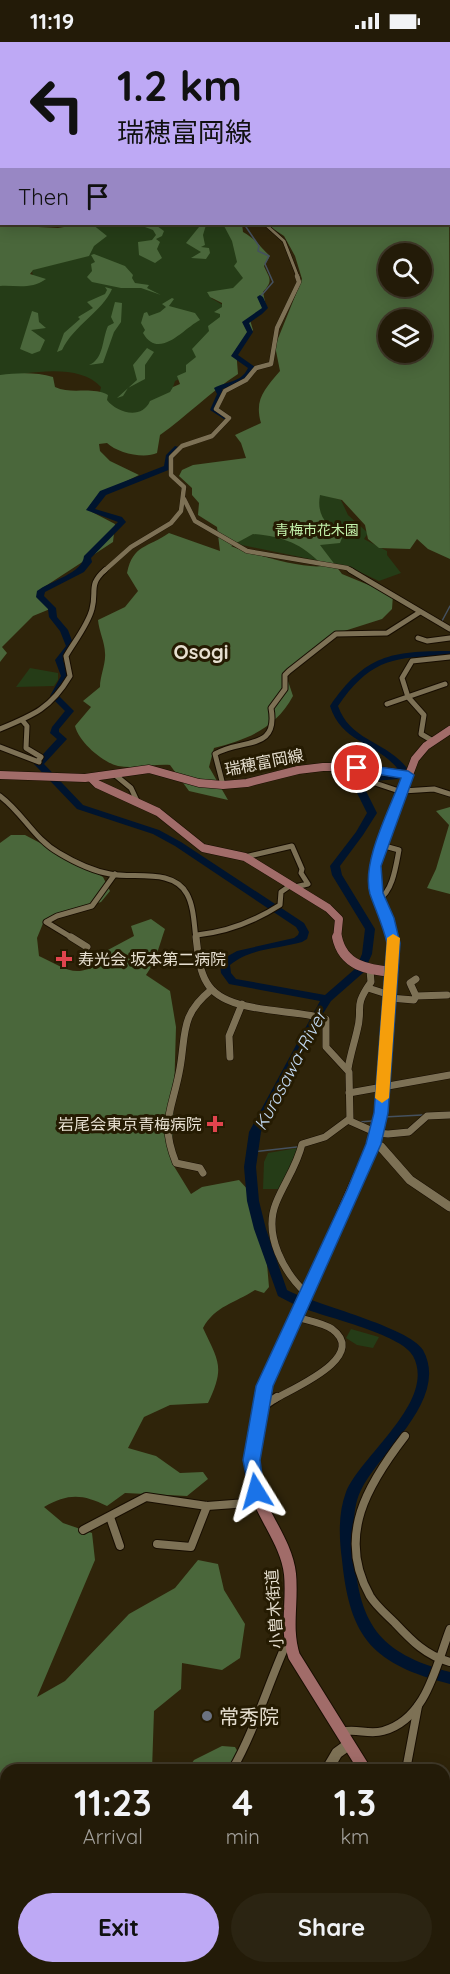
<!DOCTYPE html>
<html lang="en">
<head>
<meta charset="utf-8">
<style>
  body { margin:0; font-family:Quicksand,"Noto Sans JP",sans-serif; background:#2b2412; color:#f1f3f6; height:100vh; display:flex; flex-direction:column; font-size:22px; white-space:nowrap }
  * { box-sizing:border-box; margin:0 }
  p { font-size:20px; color:#a3a19c }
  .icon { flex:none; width:33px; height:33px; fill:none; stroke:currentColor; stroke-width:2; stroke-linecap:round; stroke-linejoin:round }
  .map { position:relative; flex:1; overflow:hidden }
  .panel { position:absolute; left:0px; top:1722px; width:450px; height:210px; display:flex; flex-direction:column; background:#231b08; border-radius:18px 18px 0 0; box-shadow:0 3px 15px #0003,0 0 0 2px #403929 }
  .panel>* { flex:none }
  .hud { position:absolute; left:0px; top:0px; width:450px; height:183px; box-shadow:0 3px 15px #0003,0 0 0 2px #403929; background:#bea9f5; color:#111; overflow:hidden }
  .fabs { position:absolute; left:378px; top:201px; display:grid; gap:12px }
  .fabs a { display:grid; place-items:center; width:54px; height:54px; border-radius:50%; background:#231b08; box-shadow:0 3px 15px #0003,0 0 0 2px #403929; font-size:30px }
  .pin { position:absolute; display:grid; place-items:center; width:51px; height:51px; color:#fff; margin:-26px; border:3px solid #fff; border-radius:50%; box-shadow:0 2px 6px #0007 }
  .me { position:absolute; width:66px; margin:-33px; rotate:352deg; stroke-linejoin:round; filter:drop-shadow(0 0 4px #0008) }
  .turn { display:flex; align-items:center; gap:21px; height:126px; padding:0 18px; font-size:27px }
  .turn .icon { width:78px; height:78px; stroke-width:2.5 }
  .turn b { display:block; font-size:42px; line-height:51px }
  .then { display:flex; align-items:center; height:57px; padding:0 18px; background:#0003; gap:12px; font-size:22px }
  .eta { display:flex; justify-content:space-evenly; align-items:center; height:102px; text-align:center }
  .eta b { font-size:36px; font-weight:800; line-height:42px }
  .primary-button { display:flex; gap:12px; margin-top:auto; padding:12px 18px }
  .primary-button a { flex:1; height:69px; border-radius:36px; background:#bea9f5; color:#111; font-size:24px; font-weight:800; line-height:69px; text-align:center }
  .primary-button a+a { background:#2b2412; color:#f1f3f6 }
  .status { display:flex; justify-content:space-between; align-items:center; height:42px; padding:0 30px; background:#231b08; direction:ltr }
  .status svg { height:16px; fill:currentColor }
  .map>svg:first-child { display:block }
</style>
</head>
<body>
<div class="status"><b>11:19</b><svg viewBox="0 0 49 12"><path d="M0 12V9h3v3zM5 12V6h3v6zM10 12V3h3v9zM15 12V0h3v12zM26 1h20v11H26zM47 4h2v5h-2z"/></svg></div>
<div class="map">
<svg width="450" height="1932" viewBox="0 0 450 1932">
  <rect width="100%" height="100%" fill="#2f240a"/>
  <g fill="#253c17">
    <path d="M89 182H229L247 243 211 256 228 266 193 330 175 339 173 345 178 352C140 378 139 380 98 358L101 345C80 321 29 330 0 336V240L33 234 32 229Z"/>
    <path d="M322 452 341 458 348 473 368 491 364 497 387 509V513L401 531 379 539 349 525 237 502 268 468Z"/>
    <path d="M30 626 58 631V638L54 644 16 645Z"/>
    <path d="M298 1106 296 1117 279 1147H263L264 1120 268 1111Z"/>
    <path d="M351 1287 379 1295 373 1306 357 1303 346 1296Z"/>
  </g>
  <g fill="#4a673b" fill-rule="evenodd">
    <path d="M449 108 450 517 428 507 417 497 410 507 379 506 368 497 365 483 342 458 320 453C316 475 328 483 342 496L340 501 320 503 342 532 393 553 392 567 382 577 338 591 285 630 293 654C275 687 248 697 214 706L209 725 228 758 189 749 170 723C153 722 135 727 118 724 102 720 79 700 75 684L91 665 83 659 100 645C100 634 106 622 105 611 105 601 99 589 98 578L125 565 138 549 127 531C133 502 148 506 169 491L220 509 217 485 198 473 199 461 192 453V446L179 434 182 428 193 423 246 416 241 401 235 393 261 381C254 357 265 347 280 329L275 304 302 237 295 214 284 194 266 182H448ZM388 212H422V244H388ZM388 278H422V310L415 311 424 315 405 321 400 318V314L383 307 388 304ZM253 492C284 495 301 501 323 524 303 527 251 512 231 504Z"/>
    <path d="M64 182H92L107 194 94 204 89 214 33 228 30 232 46 237C31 248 16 243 0 244V183L58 186 64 185Z"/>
    <path d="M149 182H159L157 184 164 189 162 194 156 197 160 200 157 207 162 216 155 221 139 213 138 200 152 198 156 193 153 188 145 185Z"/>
    <path d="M196 182 206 183 203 193 205 203 201 205 209 206 210 211 206 217 191 216 201 210 186 201 199 185Z"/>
    <path d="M223 182H242L243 190C256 197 261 206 270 214L264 224C269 236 274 238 263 250L266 265 250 278 253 288 236 307 238 332C210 350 187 374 160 393L157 411C144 417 117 411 107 401L99 402 100 409 110 419 139 433 100 452 90 463 92 470 115 482 113 500 41 547 37 551 50 567 33 574 2 605 7 611 0 620V333C17 331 36 330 53 335L55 345C72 353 91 344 108 353L107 358C117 371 142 378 150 359L170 350 173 345 180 342 177 334 186 330V323L196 315 192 307 209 289 208 284 220 275V272L214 270 222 265V261L210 255 207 250 233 246 243 236 234 224 237 220 232 199Z"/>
    <path d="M94 212 125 224 133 233 132 236 135 241 149 243 147 246 161 253 141 246H121L92 240 87 235 92 229 91 222 95 220 91 213Z"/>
    <path d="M105 245 112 247C102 270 74 283 62 308L57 310 64 291 80 277 78 275 93 266 87 260 105 252 107 248Z"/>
    <path d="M172 256 174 257 169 264 195 271 200 278C184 286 159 319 143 291L145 288 141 281 144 271 147 270 149 274 160 270 166 265 162 262Z"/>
    <path d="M115 260 122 261 121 280 114 290 103 321 89 323C104 317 102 297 108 284L114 281 111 275Z"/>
    <path d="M32 269 38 271 39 280 46 286 31 288 45 298 40 309 32 312 20 307Z"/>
    <path d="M147 306 154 310 145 323V337L128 346 123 354 117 356 137 338 133 323Z"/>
    <path d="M450 765V852L427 846 436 827 449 783 436 769Z"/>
    <path d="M11 793H25L78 821 103 835 110 849 101 860 44 879 37 896 39 914C67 927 74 937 103 920L106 909 134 894 131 884 151 877 165 887C159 904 156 919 146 933L170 949 176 985 172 1121 191 1152 202 1145 239 1138 251 1151 267 1222 269 1245 264 1251 255 1248C235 1261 215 1264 203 1286 219 1320 225 1325 208 1361L170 1363 144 1375 128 1406 156 1414 180 1431 203 1430 208 1437 187 1454 125 1451 107 1464C83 1452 68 1451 44 1465L63 1481 92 1491 95 1518 37 1655 65 1639 129 1572 175 1546 198 1518 218 1522 224 1548 245 1582 240 1616 222 1628 182 1621 181 1647 154 1669 152 1728H6V1926H190L189 1932H0V801Z"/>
    <path d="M222 1704 235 1705 242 1717 236 1728H187L194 1718Z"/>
  </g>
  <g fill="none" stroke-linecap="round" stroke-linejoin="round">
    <g stroke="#45515f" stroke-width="1.5">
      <path d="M416 2 418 0"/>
      <path d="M244 182 259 204 258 209 269 214 265 222 273 240 260 255"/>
      <path d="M442 579 450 564"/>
      <path d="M384 1075 422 1073"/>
      <path d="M359 1080 372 1079"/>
      <path d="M252 1110 297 1105"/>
    </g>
    <g fill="#00142e" fill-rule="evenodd">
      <path d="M260 253 263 255 268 266 262 272 249 281 253 290 238 313 255 325C249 340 237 344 222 347L225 352 218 367 231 375 224 377 210 368 217 352 214 346C227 339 241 341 248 326L231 314 247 290 242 280 262 266 257 255Z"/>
      <path d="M175 404 182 406 174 414 171 427 106 453 95 467 122 475 126 480 91 516 92 520 84 530 45 550 44 554 56 566 57 575 68 588 74 604 63 618 69 634 59 654 74 669 59 687V690L67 697 44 722 83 763 159 788 181 800 304 881 309 890 307 897 302 900C278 907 250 906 230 923L231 931 236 937 325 953 356 926 362 912 365 887 332 833 330 824 356 790 367 771 356 749C361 732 377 733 392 732L397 726C375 700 342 701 330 664 365 613 391 609 450 609V615C396 614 371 616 338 664 350 699 386 699 407 726L398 737 374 739 367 743 366 749 377 771 363 793 340 824 342 833 375 887 372 912 364 930 331 959 319 978 261 1090 256 1125 259 1159 266 1187 287 1248C316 1263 409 1285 423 1308 450 1357 380 1409 361 1448 352 1466 354 1488 354 1507 358 1581 378 1611 450 1630V1642C373 1622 350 1597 342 1518 339 1496 338 1471 346 1450 362 1412 437 1359 413 1314 403 1294 334 1277 311 1269 299 1265 289 1260 278 1254L254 1187 247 1159 244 1125 249 1090 320 959 229 942 221 931 220 922 228 914 237 909 294 896 298 893 299 890 296 885 175 804 153 792 77 767 34 722 57 697 50 691 52 685 65 669 50 654 61 634 55 618 66 604 60 589 49 575 48 567 36 555 37 549C50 539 83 531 84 514L118 480 86 468 100 449 164 424 166 413Z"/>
      <path d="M450 1909V1925L444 1928 440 1926 437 1932H412L415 1926H444V1912Z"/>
    </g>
    <defs>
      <g id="street-far4">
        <path d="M351 0 353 2"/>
        <path d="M265 182 284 199 298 235"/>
      </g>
      <g id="street-far3">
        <path d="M184 457 195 479 247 509 347 526 352 529"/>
        <path d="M104 529 131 505 171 481 181 469 184 445 171 433V415L182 404 212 394 229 376 216 367 225 349 246 338 256 326 271 322 277 286 299 240 297 234"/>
      </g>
      <g id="street-far2">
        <path d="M350 528 450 587"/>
        <path d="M418 596 427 599 450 596"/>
        <path d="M387 662 445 642"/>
        <path d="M22 678 27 684 26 706 41 715 38 719"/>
        <path d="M0 687C34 673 51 666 70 634L66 614C74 600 88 583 92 567 97 549 88 543 105 528"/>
        <path d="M433 699 421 692 424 673 408 655 402 636 412 619 450 615"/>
        <path d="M0 705 39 720"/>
        <path d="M342 725 360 736 402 750"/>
        <path d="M114 732 131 746 138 761"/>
        <path d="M223 743 215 712C241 696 279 710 271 666L285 647V633L289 629 336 592 387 591 420 570"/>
        <path d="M403 749 434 747 450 752"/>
        <path d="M0 754C23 771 34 797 59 811 74 820 93 829 110 832 134 837 173 826 187 852 194 865 194 882 196 897"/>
        <path d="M245 815 292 804 302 827 301 831 308 842 295 845"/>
        <path d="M379 857C393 849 396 823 399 808L381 803"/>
        <path d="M197 893C227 890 255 879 280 863L281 850 291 843"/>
        <path d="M74 897 46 880 57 874 92 864 115 832"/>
      </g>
      <g id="street-far1">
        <path d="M71 895 87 905"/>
        <path d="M196 895C198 911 199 928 207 941 225 973 294 966 326 977V1005L349 1030 350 1079 377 1091 388 1092 409 1090 427 1074 450 1073"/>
        <path d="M368 946 390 953"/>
        <path d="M416 954 447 953"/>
        <path d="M390 956 414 958 416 954 410 941 416 937"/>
        <path d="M230 1015 229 994 242 962"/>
        <path d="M348 1027C350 1014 354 1002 357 989 364 964 352 967 371 940L370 928"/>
        <path d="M349 1051 450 1033"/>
        <path d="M203 1131 200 1126 176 1121C159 1079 173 1067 180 1026 186 992 180 973 211 948"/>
        <path d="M307 1252C284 1231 263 1193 276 1161 284 1141 297 1124 302 1102L325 1095 348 1078"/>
        <path d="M275 1357C291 1347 370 1315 332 1287 323 1281 306 1278 296 1275"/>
      </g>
      <g id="street">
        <path d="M262 1365 277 1355"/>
        <path d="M405 1394C368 1442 336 1494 370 1554 376 1564 386 1572 395 1581 411 1598 426 1614 450 1620"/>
        <path d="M110 1475 120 1504"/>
        <path d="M83 1488 146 1455 207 1464 261 1460"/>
        <path d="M157 1502 191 1505 207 1464"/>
        <path d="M341 1690C355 1686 369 1693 383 1689 427 1677 436 1623 450 1587"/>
        <path d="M232 1728C253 1692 267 1646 284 1607L290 1603"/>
        <path d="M406 1728 418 1664"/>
      </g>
      <g id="secondary-far2">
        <path d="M249 0 253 2"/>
        <path d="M162 2 164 0"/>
      </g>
      <path id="secondary-far1" d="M374 1102 381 1105 410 1138 450 1165"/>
      <g id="secondary">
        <path d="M327 1728 337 1711 348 1703"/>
        <path d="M186 1932 204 1926"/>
      </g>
      <path id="primary-far3" d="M407 0 412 2"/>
      <g id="primary-far2">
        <path d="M0 733 85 736 149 727 199 741 223 743 247 741 298 728 323 725H354L408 733"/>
        <path d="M91 736 97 742 158 770 203 806 245 815 328 866 339 877 337 897"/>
        <path d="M392 897C385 865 370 850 378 815L415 717 426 704 450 688"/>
      </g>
      <g id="primary-far1">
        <path d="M337 895C343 924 368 928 393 930"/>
        <path d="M262 1357 265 1344 377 1091 394 909 392 895"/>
      </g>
      <g id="primary">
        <path d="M263 1355C258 1379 250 1405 251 1428 253 1465 286 1495 290 1532 293 1560 285 1586 294 1614L365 1728"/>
        <path d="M444 1829 450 1836"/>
      </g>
    </defs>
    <use href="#street-far4" stroke="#170d00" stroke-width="4"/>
    <use href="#street-far3" stroke="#170d00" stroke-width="5"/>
    <use href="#street-far2" stroke="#170d00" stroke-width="7"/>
    <use href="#street-far1" stroke="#170d00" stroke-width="8"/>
    <use href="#street" stroke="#170d00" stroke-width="10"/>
    <use href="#secondary-far2" stroke="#170d00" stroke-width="5"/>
    <use href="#secondary-far1" stroke="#170d00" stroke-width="10"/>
    <use href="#secondary" stroke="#170d00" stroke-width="13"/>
    <use href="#primary-far3" stroke="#170d00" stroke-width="6"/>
    <use href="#primary-far2" stroke="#170d00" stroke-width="9"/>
    <use href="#primary-far1" stroke="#170d00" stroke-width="11"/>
    <use href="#primary" stroke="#170d00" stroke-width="14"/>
    <use href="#street-far4" stroke="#7d7155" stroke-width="3"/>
    <use href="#street-far3" stroke="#7d7155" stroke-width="4.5"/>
    <use href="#street-far2" stroke="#7d7155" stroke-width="5"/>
    <use href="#street-far1" stroke="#7d7155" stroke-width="7"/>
    <use href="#street" stroke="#7d7155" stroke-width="8"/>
    <use href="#secondary-far2" stroke="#7d7155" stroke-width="4.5"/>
    <use href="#secondary-far1" stroke="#7d7155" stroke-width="9"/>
    <use href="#secondary" stroke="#7d7155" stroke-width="11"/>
    <use href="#primary-far3" stroke="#a16c69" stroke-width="5"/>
    <use href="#primary-far2" stroke="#a16c69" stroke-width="8"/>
    <use href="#primary-far1" stroke="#a16c69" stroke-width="10"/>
    <use href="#primary" stroke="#a16c69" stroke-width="12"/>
  </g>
  <path fill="#1a73e8" stroke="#114b97" stroke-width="1.5" d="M357 722 408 729 414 733 381 824 383 851 394 876 400 901 388 1071 381 1102 273 1344 260 1418 264 1449 262 1454H250L243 1418 256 1344 347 1148 366 1102 374 1071 387 901C383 884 376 869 370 852 361 820 390 767 401 736L353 728V723Z"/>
  <path fill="#f59e0b" d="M393 892 400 896 389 1056 382 1061 375 1056 387 896Z"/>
  <g fill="#e0444e" stroke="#251b02" stroke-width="2">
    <path d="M61 908h6v6h6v6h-6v6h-6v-6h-6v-6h6z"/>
    <path d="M212 1073h6v6h6v6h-6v6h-6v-6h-6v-6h6z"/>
  </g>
  <circle fill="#6b7280" stroke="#251b02" stroke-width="2" cx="207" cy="1674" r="6"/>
  <g text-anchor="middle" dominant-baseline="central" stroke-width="6" stroke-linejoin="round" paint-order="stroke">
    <g font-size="14" fill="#c5f4ad" stroke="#251b02">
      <text x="317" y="488">青梅市花木園</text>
    </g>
    <g font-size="16" fill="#e6dfd0" stroke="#251b02">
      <text transform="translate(264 720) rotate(-11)">瑞穂富岡線</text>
      <text transform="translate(274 1567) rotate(-94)">小曽木街道</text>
    </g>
    <g font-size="16" fill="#e6dfd0" stroke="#251b02" text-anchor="start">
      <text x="78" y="917">寿光会 坂本第二病院</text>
      <text x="202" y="1082" text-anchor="end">岩尾会東京青梅病院</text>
    </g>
    <g font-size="18" font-style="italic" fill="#c3daf3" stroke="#251b02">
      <text transform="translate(290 1028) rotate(-62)">Kurosawa-River</text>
    </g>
    <g font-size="20" font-weight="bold" fill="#e6dfd0" stroke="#251b02">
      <text x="201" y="609">Osogi</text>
    </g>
    <g font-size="20" fill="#e6dfd0" stroke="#251b02" text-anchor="start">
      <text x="219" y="1674">常秀院</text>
    </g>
  </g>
</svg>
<div class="fabs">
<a><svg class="icon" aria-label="search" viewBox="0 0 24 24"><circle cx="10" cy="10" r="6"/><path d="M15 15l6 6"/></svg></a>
<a><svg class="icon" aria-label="layers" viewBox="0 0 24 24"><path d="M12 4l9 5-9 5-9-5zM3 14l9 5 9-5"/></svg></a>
</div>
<div class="pin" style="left:357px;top:726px;background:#d93025"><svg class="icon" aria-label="arrive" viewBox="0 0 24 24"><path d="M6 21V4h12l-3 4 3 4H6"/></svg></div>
<svg class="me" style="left:256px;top:1449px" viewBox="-20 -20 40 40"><path d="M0-17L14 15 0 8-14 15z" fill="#1a73e8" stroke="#fff" stroke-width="4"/></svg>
<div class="hud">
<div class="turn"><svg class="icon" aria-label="left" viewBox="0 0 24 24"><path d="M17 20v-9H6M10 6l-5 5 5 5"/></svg><div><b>1.2 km</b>瑞穂富岡線</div></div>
<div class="then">Then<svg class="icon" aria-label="arrive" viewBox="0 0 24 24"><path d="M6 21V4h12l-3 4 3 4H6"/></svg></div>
</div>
<section class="panel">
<div class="eta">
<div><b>11:23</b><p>Arrival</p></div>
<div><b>4</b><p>min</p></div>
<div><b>1.3</b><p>km</p></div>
</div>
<div class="primary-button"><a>Exit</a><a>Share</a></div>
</section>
</div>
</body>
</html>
